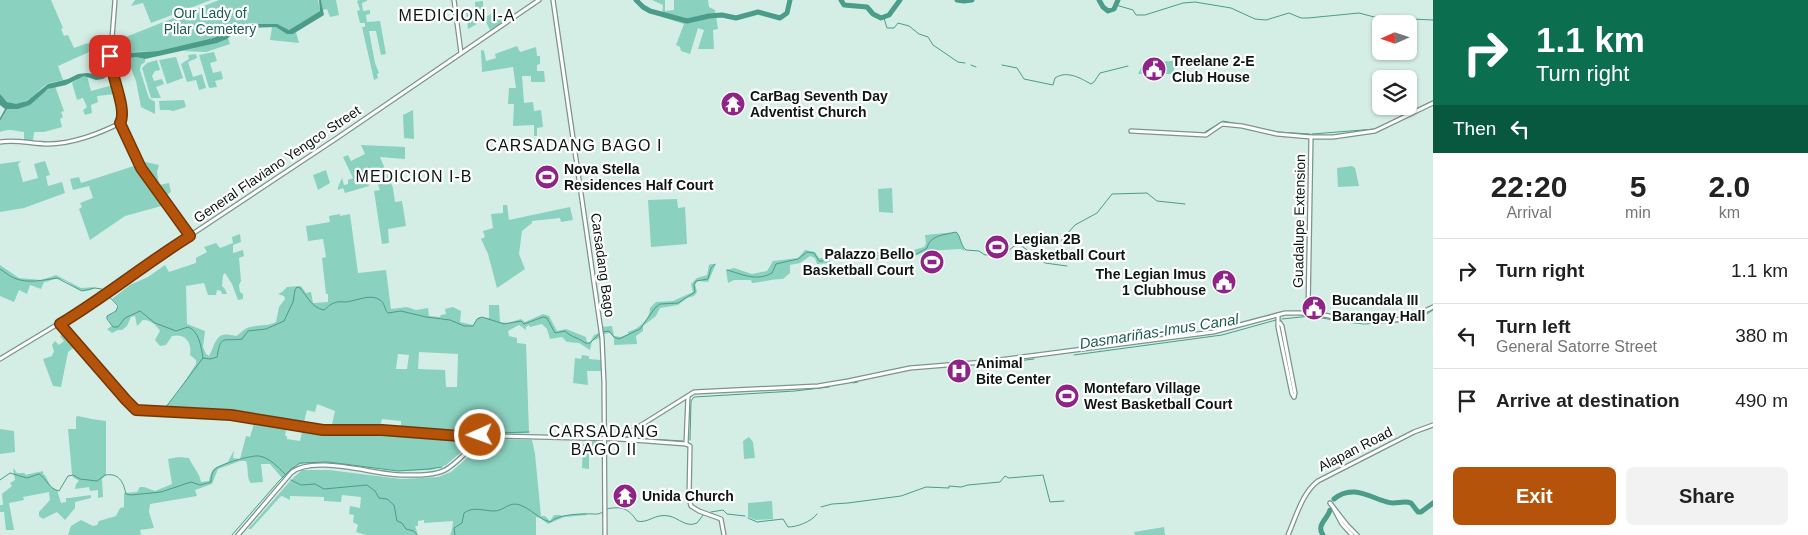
<!DOCTYPE html>
<html lang="en">
<head>
<meta charset="utf-8">
<style>
  body { margin:0; font-family:Helvetica,sans-serif; background:#f2f2f2; color:#222; height:100vh; display:flex; flex-direction:column; font-size:19px; white-space:nowrap }
  * { box-sizing:border-box; margin:0 }
  p { font-size:16px; color:#767676 }
  .icon { flex:none; width:28px; height:28px; fill:none; stroke:currentColor; stroke-width:2; stroke-linecap:round; stroke-linejoin:round }
  .map { position:relative; flex:1; overflow:hidden }
  .sheet { display:flex; flex-direction:column; background:#fff; width:375px }
  .sheet>* { flex:none }
  .top-card { background:#0b6e4f; color:#fff; overflow:hidden }
  .needle { width:32px; rotate:267deg }
  .fabs { position:absolute; left:1372px; top:15px; display:grid; gap:10px }
  .fabs a { display:grid; place-items:center; width:45px; height:45px; border-radius:8px; background:#fff; box-shadow:0 1px 4px #0004; font-size:25px }
  .pin { position:absolute; display:grid; place-items:center; width:42px; height:42px; color:#fff; margin:-21px; border-radius:10px; box-shadow:0 2px 8px #0006 }
  .me { position:absolute; width:55px; margin:-28px; rotate:268deg; stroke-linejoin:round; filter:drop-shadow(0 0 4px #0008) }
  .turn { display:flex; align-items:center; gap:18px; height:105px; padding:0 20px; font-size:22px }
  .turn .icon { width:65px; height:65px; stroke-width:2.5 }
  .turn b { display:block; font-size:35px; line-height:42px }
  .then { display:flex; align-items:center; height:48px; padding:0 20px; background:#0003; gap:10px; font-size:19px }
  .eta { display:flex; justify-content:space-evenly; align-items:center; height:85px; text-align:center }
  .eta b { font-size:30px; font-weight:600; line-height:35px }
  .button { display:flex; gap:10px; margin-top:auto; padding:10px 20px }
  .button a { flex:1; height:58px; border-radius:8px; background:#b45309; color:#fff; font-size:20px; font-weight:600; line-height:58px; text-align:center }
  .button a+a { background:#f2f2f2; color:#222 }
  ul { padding:0; list-style:none }
  li { display:flex; align-items:center; gap:15px; height:65px; padding:0 20px; border-top:1px solid #e0e0e0 }
  li div { flex:1 }
  li b { display:block; font-size:19px }
  li em { font-style:normal }
  main { display:flex; flex:1; min-height:0 }
  .map>svg:first-child { display:block }
</style>
</head>
<body>
<main>
<div class="map">
<svg width="1433" height="535" viewBox="0 0 1433 535">
  <rect width="100%" height="100%" fill="#d4eee6"/>
  <g fill="#8ad1bf" fill-rule="evenodd">
    <path d="M0 0H51L63 28 61 29 64 36 68 35 74 48 85 44 110 40 109 50 89 52 58 66 63 80C58 81 52 82 47 84 33 94 17 118 0 94Z"/>
    <path d="M135 0H211L151 23 143 3 131 6Z"/>
    <path d="M219 0H318L320 11 289 30 274 24 265 25 253 23 237 26 213 38 158 51 133 52 112 67 113 42Z"/>
    <path d="M321 0H336L339 15 330 17 327 9 323 10Z"/>
    <path d="M359 0H367V1L362 3 363 11 370 10V14L366 15 367 22 380 21 386 54 381 55 376 31H369L375 63 379 73 377 74 378 78 374 80 362 27H365V23H360L357 11 360 10 357 1Z"/>
    <path d="M652 0H665V11L674 10V0H708L709 7 715 10 718 29 713 30 714 49H698L704 30 698 28 690 54 681 51 680 47 676 45 684 24 662 17 663 5Z"/>
    <path d="M483 1V11H481V14L476 15 477 24 468 29 466 10 475 9V2Z"/>
    <path d="M496 10 498 16 501 14 503 17 508 14 510 18 490 30 486 22 487 21 485 18Z"/>
    <path d="M272 27H276L293 34 296 32 299 43 270 40Z"/>
    <path d="M228 38 230 44 206 52 182 51 216 43Z"/>
    <path d="M517 46 520 52 536 47 537 56H540V64L537 65V71H544L545 82H531V76H522L524 103 533 102 534 111 541 110 543 127 537 128V136H534V125L513 126 514 104H508L509 88H516L513 67 482 72 481 50 484 51 486 61 496 58 495 54Z"/>
    <path d="M214 52 217 61 210 63 213 73 221 71 223 79 215 81 217 87 209 88 199 55Z"/>
    <path d="M196 54 197 58 188 62 193 77 202 74 206 88 199 90 196 80 187 82 181 64 189 59 188 55Z"/>
    <path d="M136 57 145 59V62L141 65 140 70 149 98 155 102V114L141 107 136 81 128 61 130 58Z"/>
    <path d="M176 57 183 78 167 84 159 60Z"/>
    <path d="M157 60 160 70 155 71 152 76 154 81 162 79 164 84 156 87 161 98H151L142 68 147 63Z"/>
    <path d="M1173 61 1175 74H1138L1144 62Z"/>
    <path d="M82 76H87L91 91 113 85 116 94 97 96 98 102 91 105 92 113 85 115 83 110 87 107 83 98 77 100 72 83Z"/>
    <path d="M55 86 64 111 61 112 63 117 60 119 62 127 44 132H34L33 141 24 140V132C13 131 11 128 0 132V121L7 109H13Z"/>
    <path d="M184 100 186 107 173 111 169 110H160L159 101Z"/>
    <path d="M413 110 414 139 404 138 403 115Z"/>
    <path d="M361 145 405 147V159L380 157 393 188 395 202 402 201 406 226 388 229 389 243 382 244 374 191 380 190 374 174 366 177 369 186 345 193 343 188 338 190V187L342 178 344 185 348 184V180L353 178 343 157 348 155 351 161 365 154Z"/>
    <path d="M21 161 18 164 23 182 38 178 34 164 45 161 50 175 46 176 48 186 62 182 65 193 24 208 0 212V164Z"/>
    <path d="M145 162 159 165 157 172 159 185 169 183 171 192 163 197 139 164Z"/>
    <path d="M137 165 165 205 125 216 90 240 79 209 82 207 80 203 93 198 89 186 73 190 70 179 79 177 81 183Z"/>
    <path d="M1352 166 1355 168 1359 186 1338 187 1337 168Z"/>
    <path d="M326 170 330 183 318 190 313 175Z"/>
    <path d="M892 188 893 213 879 212 878 189Z"/>
    <path d="M677 199 678 208 685 207 687 244 651 247 648 200Z"/>
    <path d="M503 205H507L509 220 570 207 573 220 561 222 560 218 532 221V223L522 231 519 254 525 269 497 288 488 254 481 239 485 237 483 231 493 228 491 214 503 213Z"/>
    <path d="M340 214V216L350 214 358 273 386 270 391 309 407 307 416 310 428 308 429 316 440 317 441 315 446 314 445 309 453 307 461 311 460 322 473 325 479 317 489 318V305H499L500 322 508 323 521 319 525 322 543 314 549 316 557 331 566 329 586 337 587 343 590 342 594 335 599 333 600 338 592 341 590 350 579 343 567 342 562 337 550 339 547 329 542 324 530 327 529 325 526 327V330L519 325 508 331 509 336 517 338V343L526 344 529 433 480 434 479 421 457 422V435L331 429 335 411 317 404 315 412 307 410 303 426 239 415 169 410 166 406 178 392 196 364V360L190 355C192 343 186 333 172 336L166 345 160 346 155 340 160 331C158 326 149 319 143 320 141 321 140 324 137 326L135 316 131 317 127 326 122 330H118L112 333 107 329 112 326 107 317 108 315 114 313 119 306 112 299 130 285 148 277 165 265 169 272 196 263V258L207 252 204 247 216 243 220 248 233 243 232 237 240 234 241 242 233 245V253L243 250 244 256 239 258 241 281 239 285 240 292 243 294V299L238 300 232 284 225 273 223 275 222 286 225 289 227 294H222L221 291 217 290 216 295H208L204 283 186 286 187 324 205 331 203 347 206 354 209 356 210 354C211 352 212 350 213 347 219 334 221 333 236 336 241 333 243 330 247 328 257 324 267 327 276 322L279 307 285 299 284 296 278 294 282 292 287 287 301 286 306 293 311 292 313 303 328 302V294H326L322 258 326 257 323 239 308 241 306 226 330 222 329 216ZM419 352 458 354 457 387H446L445 370 418 369ZM398 354 409 355 407 369H396ZM382 419 401 421V429L380 427Z"/>
    <path d="M957 232 965 251 960 249 927 251 910 258 890 259V257H883L882 260H864L861 256 830 254V263L817 264 815 258 810 256 800 263 790 265V273L783 279C772 279 763 282 752 283L751 280H734L728 283 726 270 734 268 752 274 767 271 773 261 798 258 805 250 815 252 819 258H823L832 251 867 253 887 251 903 253 924 247 926 244 925 235Z"/>
    <path d="M711 264H716L708 282 698 281 695 284 697 292 694 296 687 298 678 305 660 308 656 316 643 326V331L636 336 637 344 614 345V338L610 333 603 334 601 327 612 326 614 336 621 337 628 334V332C638 329 650 320 650 308L656 302 673 301 693 292 691 284 697 278 707 275 709 265Z"/>
    <path d="M0 265 19 278 41 280 56 275 81 288 95 287C80 299 73 281 59 279 54 278 49 282 44 282L41 289 30 285 27 294 19 290 14 302 0 296Z"/>
    <path d="M66 332 77 345 68 352 61 387 53 386 43 359 52 356 54 351 52 345 55 341 59 345 64 341 60 336Z"/>
    <path d="M582 355 589 356V359L601 360 602 371H587L588 385 573 383 575 358 581 359Z"/>
    <path d="M78 416C87 418 96 420 106 421V475L102 479 103 497 98 498V490L90 491 89 487 75 489 76 484 79 481 73 477 72 474 68 429H76V417Z"/>
    <path d="M255 420 287 425 285 436H287V439L300 441 303 428C335 433 368 431 400 433 426 434 453 438 478 438L446 465 431 470 398 471 328 462H310L296 465 282 478 270 464H261L263 482 251 483C246 478 249 468 246 461H240L218 469 212 484 195 490 197 496 150 504 149 512 154 528 140 530 141 535H68L71 526 81 520 93 526 97 525 99 521 116 516 120 508 124 507V493L137 492 140 487H144L155 491 172 484 168 459 179 457 189 458C193 467 199 472 201 482L209 481C212 466 215 468 228 462L234 450 233 458 240 459 246 436 250 437Z"/>
    <path d="M0 429 14 431 15 452 0 454Z"/>
    <path d="M749 437 753 442 755 458 744 459 743 441Z"/>
    <path d="M499 439 532 440 535 454 541 516H545L550 521 554 515H561V516L585 513 587 515 564 517 548 524 540 518 536 517V535H450L452 530 453 521 424 523V520L418 521V526H415L418 535H366L356 532 358 525 353 522 354 515 349 514 350 506 360 508 361 497 342 495 341 502 324 501V497L290 496V500L282 496 280 497 251 529H248L291 480 302 470H329L401 479 438 477 451 472 484 443Z"/>
    <path d="M592 441H597V450L589 451V469L582 468 583 444 592 445Z"/>
    <path d="M13 468 17 473H25V475L43 471V474L45 475 51 487 57 490 61 503 66 502V498H69L91 495V498L75 502V508L65 520 57 512 43 519 39 516V512L50 500 49 492 23 497 24 500 9 503 14 530H6L4 512H0V505H3L2 494 12 486 10 483 15 480Z"/>
    <path d="M772 501 773 519 756 520 748 517V503Z"/>
    <path d="M1164 527 1165 535H1135L1134 532Z"/>
  </g>
  <path fill="#4b9c89" d="M319 0H321L324 15 293 34H287L276 27 243 28 237 30 227 39 217 43 145 59 136 57 130 58 126 65 103 79 96 80 84 76 66 85 48 89 30 105 18 109H7L0 121V118L5 109 0 105V94L7 102 16 104 27 101 48 84 68 79 78 74 87 73 101 75 124 59 128 53 158 51 213 38 242 24H277L289 30 320 11Z"/>
  <g fill="none" stroke-linecap="round" stroke-linejoin="round">
    <g stroke="#4b9c89" stroke-width="1">
      <path d="M1116 5 1133 10 1136 15H1145L1183 3 1195 2 1231 8 1255 19 1266 20 1289 13 1301 18H1308L1359 13 1378 18 1385 24"/>
      <path d="M884 18 887 28H894L898 23 909 26 919 34 928 37 933 45 958 62 965 63"/>
      <path d="M1408 24 1411 19 1433 20"/>
      <path d="M971 65 976 67"/>
      <path d="M1002 65 1017 68 1024 79 1053 85 1055 78C1067 70 1080 78 1091 84L1094 82 1100 73 1128 66"/>
      <path d="M1205 132 1223 121 1278 132 1310 134"/>
      <path d="M1312 134 1375 129 1433 101"/>
      <path d="M1019 244 1045 263 1067 266"/>
      <path d="M0 269C5 272 9 276 14 278 28 284 43 280 57 278L82 291 95 288 102 289 118 306 116 311 107 316V319L113 327H118L125 318 140 311 155 323 176 331 188 327C199 331 201 346 203 358L210 359 217 357C221 333 224 342 242 339L248 331 266 329 284 321 293 302 295 290 297 287 300 288C307 296 312 308 324 310 327 308 330 304 334 303 338 301 342 302 346 302 356 301 371 293 380 300 385 303 384 309 388 313L401 311 426 317 450 320 464 326H473L477 319 482 317 504 324 521 321 524 324 543 317 547 318 555 333 565 331C572 338 578 337 585 343H590L599 334"/>
      <path d="M727 270C742 274 756 282 772 273L776 264 798 259 807 252 814 253 819 261H823L831 252 869 256 885 255 903 257 913 256 927 248C930 235 944 235 956 232 961 236 960 245 966 250L979 251 985 255 1005 253 1017 244 1059 243 1075 225 1097 213 1112 194 1147 193 1157 201 1185 204"/>
      <path d="M1282 319 1311 316 1345 322 1364 324 1411 321"/>
      <path d="M1419 319 1433 310"/>
      <path d="M602 332 609 331 614 337 619 339 640 329 655 308 660 304 678 303 695 292 694 285 696 281 708 279 711 268 715 264"/>
      <path d="M1074 355 1222 335 1276 320"/>
      <path d="M1010 362 1034 359"/>
      <path d="M853 383 858 382"/>
      <path d="M166 407 203 358"/>
      <path d="M166 413 240 419"/>
      <path d="M242 419 334 433 384 432 450 436"/>
      <path d="M464 434 529 432"/>
      <path d="M455 435 462 434"/>
      <path d="M563 435 577 436"/>
      <path d="M579 436 586 437"/>
      <path d="M632 438 683 441"/>
      <path d="M690 440 691 401 694 397 795 391 829 387"/>
      <path d="M0 480 10 473 27 478 39 474C47 479 49 489 59 491L68 476 73 475 80 479 97 481 105 475C119 473 123 481 126 494L131 495 161 492 191 482 200 485 211 482C211 478 212 473 214 470 220 464 251 455 259 456 270 458 278 467 285 474"/>
      <path d="M291 480 301 485 315 484 324 489 367 485 375 491 379 498 387 499 394 505 397 521 402 523 406 529 414 531 417 535"/>
      <path d="M821 507 832 504 848 503 901 496 926 487 949 488V486L961 487 968 485 1000 482 1005 476 1009 478 1043 475 1050 502 1064 501"/>
      <path d="M606 509C622 506 628 508 637 521 648 524 655 513 669 516 679 518 686 528 697 523L704 514"/>
      <path d="M711 512 723 510 727 514 745 516"/>
      <path d="M748 518 757 522 783 519 788 527C797 527 811 522 817 514"/>
      <path d="M232 535 278 482 291 469 300 463 328 462 398 471 429 469 442 467"/>
      <path d="M455 535 454 528 462 523 464 513C473 506 484 511 494 511 504 511 509 501 520 505 531 509 539 519 550 522 558 515 575 514 586 514 593 513 596 516 603 512"/>
    </g>
    <g stroke="#4b9c89" stroke-width="5">
      <path d="M636 0 643 7 650 11 687 21 709 16 722 15 736 18 758 12 780 18 787 13 790 0"/>
      <path d="M841 0 844 5 867 7 873 14 881 18 889 15 900 0"/>
      <path d="M957 0 964 1 972 0"/>
      <path d="M1099 0 1103 7 1108 11 1114 9 1118 0"/>
      <path d="M1334 499C1352 484 1369 497 1387 502 1395 505 1403 500 1411 503L1418 512H1421L1433 503"/>
      <path d="M1323 535C1316 525 1327 520 1330 510"/>
    </g>
    <defs>
      <g id="tertiary">
        <path d="M115 0 110 64 123 115 120 123 141 168 189 236"/>
        <path d="M454 0 461 53"/>
        <path d="M553 0 602 338 604 383 605 535"/>
        <path d="M1131 131 1206 135 1222 124 1242 126 1277 134 1311 137H1333L1375 131 1433 103"/>
        <path d="M0 142C16 139 32 144 48 144 71 144 99 134 120 123"/>
        <path d="M1308 313 1311 137"/>
        <path d="M1278 315V327L1292 394 1294 397"/>
        <path d="M1280 323 1282 326 1295 393 1294 397"/>
        <path d="M60 324 103 375 136 410 231 415 323 430H382L448 434 460 437 491 436"/>
        <path d="M686 444 690 446 689 498 691 506 699 511 721 519 724 535"/>
        <path d="M1330 503 1347 525 1357 535"/>
        <path d="M1334 509 1342 524 1352 535"/>
        <path d="M1288 535C1296 517 1302 493 1318 481L1414 432 1433 425"/>
      </g>
      <g id="secondary">
        <path d="M0 359 106 295 147 264 337 138 539 0"/>
        <path d="M619 439 694 392 818 386 848 381 910 368 984 362 1213 332 1285 313H1314L1334 317 1363 320H1394L1411 318 1433 307"/>
        <path d="M238 535 291 473C313 454 375 475 403 475 416 475 433 476 445 470 462 461 474 438 495 436L619 439 686 444 688 396"/>
      </g>
    </defs>
    <use href="#tertiary" stroke="#7c948d" stroke-width="5.5"/>
    <use href="#secondary" stroke="#7c948d" stroke-width="5.5"/>
    <use href="#tertiary" stroke="#fff" stroke-width="3"/>
    <use href="#secondary" stroke="#fff" stroke-width="3"/>
  </g>
  <g fill="none" stroke-linecap="round" stroke-linejoin="round">
    <defs>
      <path id="route" d="M110 56C110 74 128 110 120 123L141 168 190 236C145 264 105 297 60 324L126 400 136 410 231 415 323 430H382L460 436 480 435"/>
    </defs>
    <use href="#route" stroke="#753606" stroke-width="12"/>
    <use href="#route" stroke="#b45309" stroke-width="9"/>
  </g>
  <defs>
    <symbol id="civic-disc" viewBox="-11 -11 22 22"><circle r="9.5" fill="#8e2488" stroke="#fff"/><path d="M-.6-6.5H3V-4.5H.6V-3L4-1V1h2V6H-6V1h2V-1L-.6-3ZM-1.2 2.5V6h2.4V2.5Z" fill="#fff"/></symbol>
    <symbol id="temple-disc" viewBox="-11 -11 22 22"><circle r="9.5" fill="#8e2488" stroke="#fff"/><path d="M0-6L5-2H3V0L6.5 2.5H4V6H1.5V3h-3V6H-4V2.5H-6.5L-3 0V-2H-5Z" fill="#fff"/></symbol>
    <symbol id="stadium-disc" viewBox="-11 -11 22 22"><circle r="9.5" fill="#8e2488" stroke="#fff"/><path d="M0-5a6.5 5 0 1 0 0 10a6.5 5 0 1 0 0-10ZM-3.5-1.8h7v3.6h-7Z" fill="#fff"/></symbol>
    <symbol id="hospital-disc" viewBox="-11 -11 22 22"><circle r="9.5" fill="#8e2488" stroke="#fff"/><path d="M-5-5h3v3.5h4V-5h3V5h-3V1.5h-4V5h-3Z" fill="#fff"/></symbol>
  </defs>
  <g fill-rule="evenodd">
    <use href="#civic-disc" x="1140" y="55" width="28" height="28"/>
    <use href="#temple-disc" x="719" y="90" width="28" height="28"/>
    <use href="#stadium-disc" x="533" y="163" width="28" height="28"/>
    <use href="#stadium-disc" x="983" y="233" width="28" height="28"/>
    <use href="#stadium-disc" x="918" y="248" width="28" height="28"/>
    <use href="#civic-disc" x="1210" y="268" width="28" height="28"/>
    <use href="#civic-disc" x="1300" y="294" width="28" height="28"/>
    <use href="#hospital-disc" x="945" y="357" width="28" height="28"/>
    <use href="#stadium-disc" x="1053" y="382" width="28" height="28"/>
    <use href="#temple-disc" x="611" y="482" width="28" height="28"/>
  </g>
  <g text-anchor="middle" dominant-baseline="central" stroke-width="4.5" stroke-linejoin="round" paint-order="stroke">
    <g font-size="14" fill="#1e5f51" stroke="#fff">
      <text x="210" y="13">Our Lady of<tspan x="210" dy="16">Pilar Cemetery</tspan></text>
    </g>
    <g font-size="14" font-weight="bold" fill="#0d1614" stroke="#fff" text-anchor="start">
      <text x="1172" y="61">Treelane 2-E<tspan x="1172" dy="16">Club House</tspan></text>
      <text x="750" y="96">CarBag Seventh Day<tspan x="750" dy="16">Adventist Church</tspan></text>
      <text x="564" y="169">Nova Stella<tspan x="564" dy="16">Residences Half Court</tspan></text>
      <text x="1014" y="239">Legian 2B<tspan x="1014" dy="16">Basketball Court</tspan></text>
      <text x="914" y="254" text-anchor="end">Palazzo Bello<tspan x="914" dy="16">Basketball Court</tspan></text>
      <text x="1206" y="274" text-anchor="end">The Legian Imus<tspan x="1206" dy="16">1 Clubhouse</tspan></text>
      <text x="1332" y="300">Bucandala III<tspan x="1332" dy="16">Barangay Hall</tspan></text>
      <text x="976" y="363">Animal<tspan x="976" dy="16">Bite Center</tspan></text>
      <text x="1084" y="388">Montefaro Village<tspan x="1084" dy="16">West Basketball Court</tspan></text>
      <text x="642" y="496">Unida Church</text>
    </g>
    <g font-size="14" fill="#0d1614" stroke="#fff">
      <text transform="translate(277 164) rotate(-34)">General Flaviano Yengco Street</text>
      <text transform="translate(1299 221) rotate(-89)">Guadalupe Extension</text>
      <text transform="translate(603 265) rotate(82)">Carsadang Bago</text>
      <text transform="translate(1355 449) rotate(-27)">Alapan Road</text>
    </g>
    <g font-size="15" font-style="italic" fill="#1d5e51" stroke="#fff">
      <text transform="translate(1159 331) rotate(-9)">Dasmariñas-Imus Canal</text>
    </g>
    <g font-size="16" letter-spacing="1" fill="#0d1614" stroke="#fff">
      <text x="457" y="15">MEDICION I-A</text>
      <text x="574" y="145">CARSADANG BAGO I</text>
      <text x="414" y="176">MEDICION I-B</text>
      <text x="604" y="431">CARSADANG<tspan x="604" dy="18">BAGO II</tspan></text>
    </g>
  </g>
</svg>
<div class="fabs">
<a><svg class="needle" viewBox="-14 -14 28 28"><path d="M0-13l5 13h-10z" fill="#e53935"/><path d="M0 13l5-13h-10z" fill="#767676"/></svg></a>
<a><svg class="icon" aria-label="layers" viewBox="0 0 24 24"><path d="M12 4l9 5-9 5-9-5zM3 14l9 5 9-5"/></svg></a>
</div>
<div class="pin" style="left:110px;top:56px;background:#d93025"><svg class="icon" aria-label="arrive" viewBox="0 0 24 24"><path d="M6 21V4h12l-3 4 3 4H6"/></svg></div>
<svg class="me" style="left:480px;top:435px" viewBox="-20 -20 40 40"><circle r="17" fill="#b45309" stroke="#fff" stroke-width="3"/><path d="M0-11L8 9 0 5-8 9z" fill="#fff"/></svg>
</div>
<section class="sheet">
<div class="top-card">
<div class="turn"><svg class="icon" aria-label="right" viewBox="0 0 24 24"><path d="M7 20v-9h11M14 6l5 5-5 5"/></svg><div><b>1.1 km</b>Turn right</div></div>
<div class="then">Then<svg class="icon" aria-label="left" viewBox="0 0 24 24"><path d="M17 20v-9H6M10 6l-5 5 5 5"/></svg></div>
</div>
<div class="eta">
<div><b>22:20</b><p>Arrival</p></div>
<div><b>5</b><p>min</p></div>
<div><b>2.0</b><p>km</p></div>
</div>
<ul>
<li><svg class="icon" aria-label="right" viewBox="0 0 24 24"><path d="M7 20v-9h11M14 6l5 5-5 5"/></svg><div><b>Turn right</b></div><em>1.1 km</em></li>
<li><svg class="icon" aria-label="left" viewBox="0 0 24 24"><path d="M17 20v-9H6M10 6l-5 5 5 5"/></svg><div><b>Turn left</b><p>General Satorre Street</p></div><em>380 m</em></li>
<li><svg class="icon" aria-label="arrive" viewBox="0 0 24 24"><path d="M6 21V4h12l-3 4 3 4H6"/></svg><div><b>Arrive at destination</b></div><em>490 m</em></li>
</ul>
<div class="button"><a>Exit</a><a>Share</a></div>
</section>
</main>
</body>
</html>
